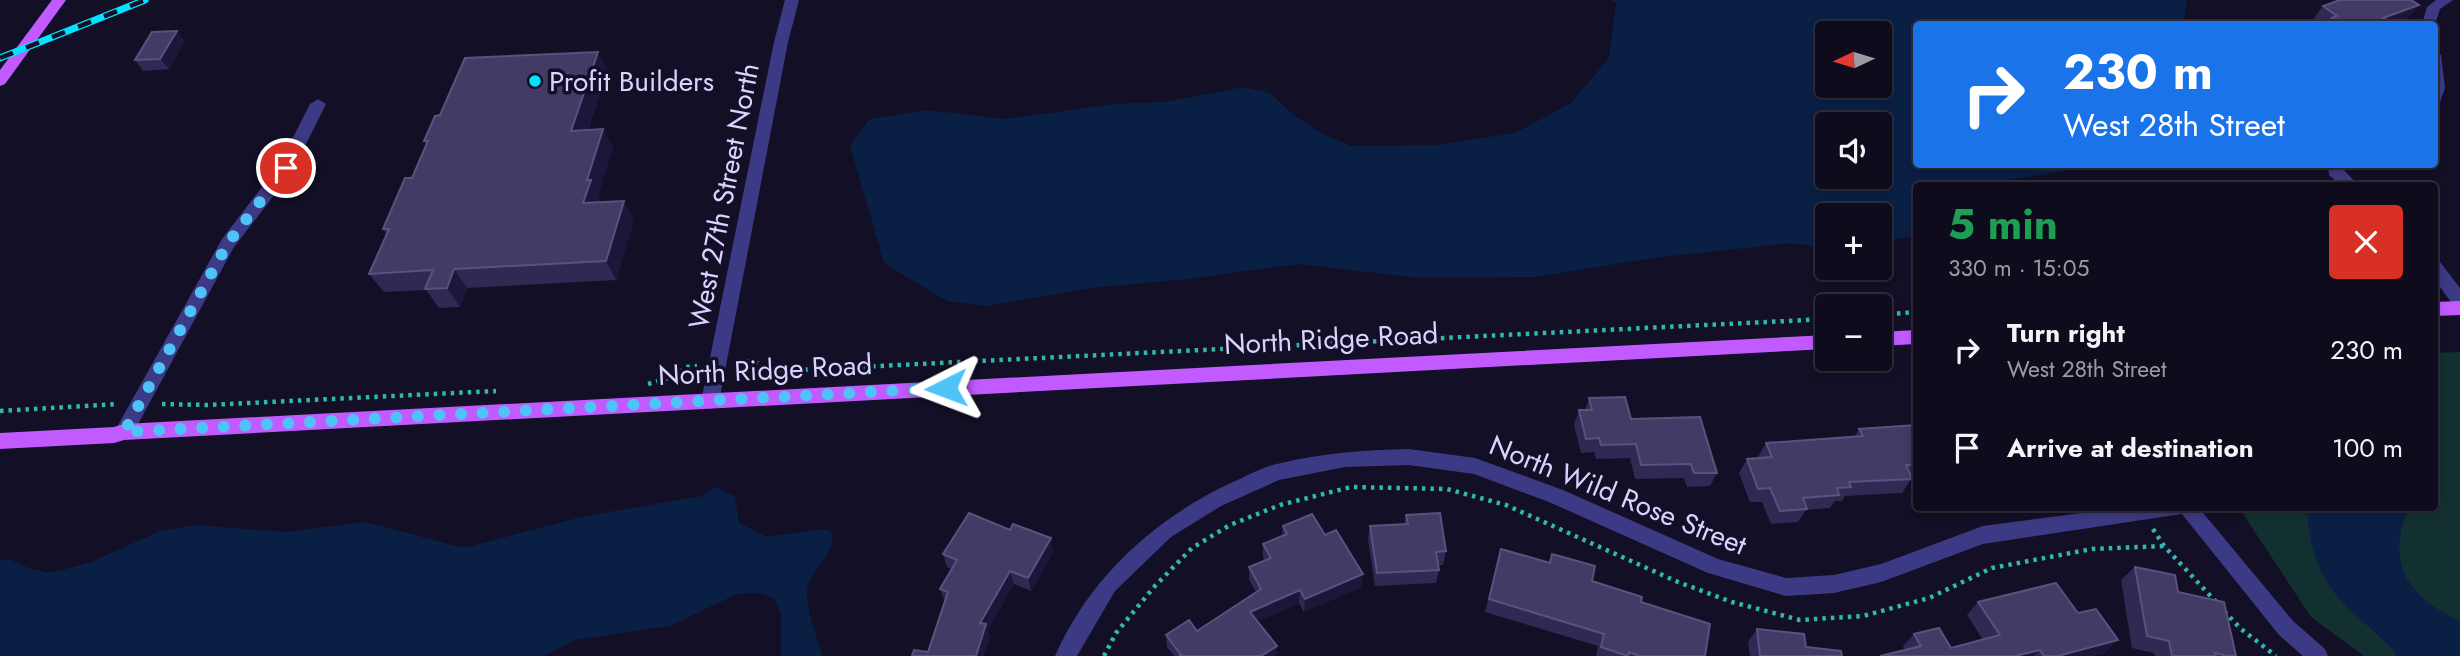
<!DOCTYPE html>
<html lang="en">
<head>
<meta charset="utf-8">
<style>
  body { margin:0; font-family:Jost,sans-serif; background:#171425; color:#f1f3f6; height:100vh; display:flex; flex-direction:column; font-size:26px; white-space:nowrap }
  * { box-sizing:border-box; margin:0 }
  p { font-size:23px; color:#9b9ba3 }
  .icon { flex:none; width:38px; height:38px; fill:none; stroke:currentColor; stroke-width:2; stroke-linecap:round; stroke-linejoin:round }
  .map { position:relative; flex:1; overflow:hidden }
  .panel { position:absolute; left:1913px; top:182px; width:525px; height:329px; display:flex; flex-direction:column; background:#0e0b1c; border-radius:7px; box-shadow:0 4px 10px #0003,0 0 0 2px #2e2b3b }
  .panel>* { flex:none }
  .guide { position:absolute; left:1913px; top:21px; width:525px; height:147px; border-radius:7px; box-shadow:0 4px 10px #0003,0 0 0 2px #2e2b3b; background:#1a73e8; color:#fff; overflow:hidden }
  .needle { width:46px; rotate:266deg }
  .controls { position:absolute; left:1815px; top:21px; display:grid; gap:14px }
  .controls a { display:grid; place-items:center; width:77px; height:77px; border-radius:7px; background:#0e0b1c; box-shadow:0 4px 10px #0003,0 0 0 2px #2e2b3b; font-size:35px }
  .pin { position:absolute; display:grid; place-items:center; width:60px; height:60px; color:#fff; margin:-30px; border:4px solid #fff; border-radius:50%; box-shadow:0 2px 7px #0007 }
  .me { position:absolute; width:77px; margin:-38px; rotate:267deg; stroke-linejoin:round; filter:drop-shadow(0 0 5px #0008) }
  .turn { display:flex; align-items:center; gap:24px; height:147px; padding:0 35px; font-size:32px }
  .turn .icon { width:91px; height:91px; stroke-width:2.5 }
  .turn b { display:block; font-size:49px; line-height:60px }
  .round { display:grid; place-items:center; flex:none; width:74px; height:74px; border-radius:7px; background:#171425 }
  .headline { display:flex; align-items:center; justify-content:space-between; height:119px; padding:0 35px }
  h1 { font-size:42px; font-weight:700; line-height:52px; color:#1e9e55 }
  ul { padding:0; list-style:none }
  li { display:flex; align-items:center; gap:21px; height:98px; padding:0 35px }
  li div { flex:1 }
  li b { display:block; font-size:26px }
  li em { font-style:normal }
  .map>svg:first-child { display:block }
</style>
</head>
<body>
<div class="map">
<svg width="2460" height="656" viewBox="0 0 2460 656">
  <rect width="100%" height="100%" fill="#130f26"/>
  <path fill="#12302f" d="M2460 352V656H2364L2311 617 2239 508H2434V353Z"/>
  <g fill="#0a1f44" fill-rule="evenodd">
    <path d="M1611 0H2187L2183 24H1916V164L2102 165 2002 181 1997 185 1916 186V235L1880 243V215H1827V248L1792 243 1653 258 1536 277 1419 278 1298 264 1188 279 1091 288 987 306 947 301 884 263 850 145 870 119 927 110 1005 119 1114 104 1165 102 1243 87 1270 93 1295 116 1323 134 1352 146 1435 145 1515 133 1571 103 1609 58 1616 3ZM1827 33H1880V86H1827ZM1827 124H1880V177H1827Z"/>
    <path d="M714 487 735 496 739 523 767 537 823 529 833 533C834 555 814 566 808 586 803 603 818 638 822 656H781V615L774 598 757 593 737 594 670 626 575 640 543 656H0V561L10 559 26 567 50 573 89 563 160 531 195 525 286 532 365 522 464 548 585 516 702 496Z"/>
    <path d="M2307 508H2408C2386 564 2407 596 2460 621V656H2397C2385 639 2369 628 2354 614 2320 582 2310 554 2307 508Z"/>
  </g>
  <g fill="none" stroke-linecap="round" stroke-linejoin="round">
    <g stroke="#2fb8b0" stroke-width="4.5" stroke-dasharray="3.5 5" stroke-linecap="butt">
      <path d="M1880 315 1916 312"/>
      <path d="M738 362 753 361 770 369 798 370 1827 319"/>
      <path d="M648 384 672 377 686 367 697 366"/>
      <path d="M162 404 207 405 496 391"/>
      <path d="M0 411 118 404"/>
      <path d="M2153 529 2164 546 2218 604"/>
      <path d="M2224 611 2241 629 2276 656"/>
      <path d="M1104 656 1116 633 1154 587 1192 548 1230 525 1280 505 1351 487 1447 489 1506 505 1678 582 1732 602 1800 620 1863 616 1929 598 1992 568 2092 549 2164 546"/>
    </g>
    <g fill="#3d3a85" fill-rule="evenodd">
      <path d="M785 0H799L788 42 719 402 716 407 710 409 704 407 701 402 774 42Z"/>
      <path d="M2436 0H2453L2440 9 2434 27V24H2422L2427 7Z"/>
      <path d="M2434 50 2441 55 2445 88 2439 105 2434 106Z"/>
      <path d="M318 99 326 104 292 172 234 247 131 437 124 440 117 437 115 432 117 427 222 239 279 165 310 104Z"/>
      <path d="M2328 164H2344L2343 169 2359 186H2341L2329 175Z"/>
      <path d="M2434 260 2440 262 2460 288V308L2454 306 2434 279Z"/>
      <path d="M1409 449 1475 458 1563 490 1718 559 1786 578 1834 575 1881 564 1983 526 2119 508H2199L2293 621 2325 649 2328 656H2303L2279 635 2182 514 1983 544 1881 582 1834 593 1786 596 1708 573 1549 502 1474 474 1409 465 1345 467 1279 480 1221 506 1171 537 1115 591 1077 656H1055C1090 577 1155 518 1233 482 1247 476 1262 467 1277 464 1321 453 1364 450 1409 449Z"/>
    </g>
    <g fill="#c25bff" fill-rule="evenodd">
      <path d="M52 0H66L5 84 0 86V70Z"/>
      <path d="M2460 301V315L2434 316V302Z"/>
      <path d="M1916 330V344L1880 346V332Z"/>
      <path d="M1827 335V349L124 440 114 443 0 449V433L114 427 124 424Z"/>
    </g>
    <defs>
      <path id="rail" d="M0 58 145 0"/>
    </defs>
    <use href="#rail" stroke="#00e5ff" stroke-width="7"/>
    <use href="#rail" stroke="#130f26" stroke-width="4.5" stroke-dasharray="14" stroke-linecap="butt"/>
  </g>
  <g fill="#312854">
    <path d="M2336 0H2411L2419 5 2406 20 2395 24H2315L2311 22 2323 6 2334 3Z"/>
    <path d="M185 41 169 69 143 71 135 60Z"/>
    <path d="M607 71 588 130 603 129 613 148 598 195 600 199V202L634 220 616 280 467 288 460 307 439 308 426 290 384 292 369 274 387 235 383 229 412 178 426 145 424 141 440 115Z"/>
    <path d="M1589 398 1631 419 1717 473 1710 486 1687 487 1684 478 1635 479 1630 458 1596 459 1594 452 1581 453 1574 425 1579 410H1585Z"/>
    <path d="M1916 425V478H1912L1902 493 1845 496 1842 501H1835L1830 508 1806 510 1798 522 1771 524 1762 502H1750L1739 473 1747 459 1759 458 1758 457 1766 443 1855 436 1859 429Z"/>
    <path d="M1406 515 1446 551 1443 565H1438L1439 570 1436 583 1375 586 1368 539 1370 526 1404 524Z"/>
    <path d="M1283 526 1325 535 1363 574 1361 587 1304 612 1299 603 1258 621 1277 646 1276 656H1174L1167 647 1166 635 1197 631 1256 592 1249 580V567L1265 561 1263 557V544L1282 536Z"/>
    <path d="M1010 530 1051 538 1053 552 1031 591 1014 584 988 629 990 637 928 652 945 602 940 589 952 569 947 567 943 554Z"/>
    <path d="M1501 549 1549 563 1552 554 1592 581 1641 602 1705 656H1596L1598 646 1485 612Z"/>
    <path d="M2135 567 2178 592 2236 656H2155L2154 653 2132 648 2121 580Z"/>
    <path d="M1978 602 2078 613 2118 640 2104 653 2092 656H1880L1905 650 1903 646 1914 634 1951 648 1983 640 1967 615Z"/>
    <path d="M1757 629 1806 647 1842 656H1750L1748 642Z"/>
  </g>
  <g fill="#1d163a">
    <path d="M2419 5 2406 20 2395 24H2374L2383 18Z"/>
    <path d="M177 31 185 41 169 69 160 59Z"/>
    <path d="M598 52 607 71 581 150 571 131Z"/>
    <path d="M603 129 613 148 598 195 600 199 593 222 583 203 587 180Z"/>
    <path d="M624 201 634 220 616 280 606 261Z"/>
    <path d="M454 269 467 288 460 307 447 288Z"/>
    <path d="M1051 538 1053 552 1031 591 1028 578Z"/>
    <path d="M1010 571 1014 584 988 629 990 637 984 656H976L980 623Z"/>
    <path d="M1363 574 1361 587 1304 612 1305 599Z"/>
    <path d="M1300 590 1299 603 1250 625V612Z"/>
    <path d="M2118 640 2104 653 2092 656H2058Z"/>
    <path d="M1277 646 1276 656H1261Z"/>
    <path d="M2040 650 2034 656H2015Z"/>
  </g>
  <g fill="#433a66" stroke="#5a527e" stroke-width="2">
    <path d="M2340 0H2411L2419 5 2383 18 2387 20 2374 24H2342L2332 18 2337 16 2323 6Z"/>
    <path d="M177 31 160 59 135 60 152 32Z"/>
    <path d="M598 52 571 131 603 129 587 180H591L583 203 624 201 606 261 454 269 447 288 425 289 433 270 369 274 389 229H383L405 178H412L428 141H424L435 116 440 115 465 58Z"/>
    <path d="M1625 397 1631 419 1700 417 1717 473H1694L1691 464 1641 465 1636 444 1601 445 1599 438 1586 439 1579 410H1592L1589 398Z"/>
    <path d="M1916 425V465H1906L1912 479 1849 482 1851 487 1837 488 1839 495 1803 498 1807 509 1780 511 1770 488 1758 489 1747 459 1772 457 1766 443 1863 436 1859 429Z"/>
    <path d="M969 513 1010 530 1013 524 1051 538 1028 578 1010 571 980 623 986 624 976 656H912L914 650 928 652 948 592 940 589 957 560 943 554Z"/>
    <path d="M1440 513 1446 551 1436 552 1439 570 1377 573 1370 526 1408 524 1406 515Z"/>
    <path d="M1312 514 1325 535 1336 530 1363 574 1305 599 1300 590 1250 612 1277 646 1261 656H1179L1181 655 1166 635 1189 620 1197 631 1261 589 1249 567 1271 558 1263 544 1287 534 1283 526Z"/>
    <path d="M1501 549 1550 563 1552 554 1595 566 1592 581 1642 597 1641 602 1710 624 1705 656H1640L1629 652 1628 656 1601 647 1604 634 1489 599Z"/>
    <path d="M2135 567 2175 575 2178 592 2224 602 2236 656H2227L2215 653 2216 656H2172L2169 641 2147 636Z"/>
    <path d="M2056 583 2078 613 2096 609 2118 640 2058 656H2044L2040 650 2015 656H1880L1921 646 1914 634 1939 628 1951 648 2000 635 1978 602Z"/>
    <path d="M1757 629 1804 634 1806 647 1841 651 1842 656H1760Z"/>
  </g>
  <g fill="none" stroke-linecap="round" stroke-linejoin="round">
    <path stroke="#4fc3f7" stroke-width="12" stroke-dasharray="0 21.6" d="M286 168 228 243 124 432 946 388"/>
  </g>
  <circle fill="#00e5ff" stroke="#130f26" stroke-width="2.5" cx="535" cy="81" r="7"/>
  <g text-anchor="middle" dominant-baseline="central" stroke-width="7" stroke-linejoin="round" paint-order="stroke">
    <g font-size="28" fill="#d9d4ff" stroke="#130f26" text-anchor="start">
      <text x="549" y="81">Profit Builders</text>
    </g>
    <g font-size="28" fill="#d9d4ff" stroke="#130f26">
      <text transform="translate(724 196) rotate(-79)">West 27th Street North</text>
      <text transform="translate(1331 339) rotate(-3)">North Ridge Road</text>
      <text transform="translate(765 370) rotate(-3)">North Ridge Road</text>
      <text transform="translate(1618 495) rotate(22)">North Wild Rose Street</text>
    </g>
  </g>
</svg>
<div class="controls">
<a><svg class="needle" viewBox="-14 -14 28 28"><path d="M0-13l5 13h-10z" fill="#e53935"/><path d="M0 13l5-13h-10z" fill="#9b9ba3"/></svg></a>
<a><svg class="icon" aria-label="sound" viewBox="0 0 24 24"><path d="M4 9h4l5-4v14l-5-4H4zM17 9q2 3 0 6"/></svg></a>
<a>+</a>
<a>−</a>
</div>
<div class="pin" style="left:286px;top:168px;background:#d93025"><svg class="icon" aria-label="arrive" viewBox="0 0 24 24"><path d="M6 21V4h12l-3 4 3 4H6"/></svg></div>
<svg class="me" style="left:946px;top:388px" viewBox="-20 -20 40 40"><path d="M0-17L14 15 0 8-14 15z" fill="#4fc3f7" stroke="#fff" stroke-width="4"/></svg>
<div class="guide">
<div class="turn"><svg class="icon" aria-label="right" viewBox="0 0 24 24"><path d="M7 20v-9h11M14 6l5 5-5 5"/></svg><div><b>230 m</b>West 28th Street</div></div>
</div>
<section class="panel">
<div class="headline"><div><h1>5 min</h1><p>330 m · 15:05</p></div><a class="round" style="background:#d93025;color:#fff"><svg class="icon" aria-label="close" viewBox="0 0 24 24"><path d="M6 6l12 12M18 6L6 18"/></svg></a></div>
<ul>
<li><svg class="icon" aria-label="right" viewBox="0 0 24 24"><path d="M7 20v-9h11M14 6l5 5-5 5"/></svg><div><b>Turn right</b><p>West 28th Street</p></div><em>230 m</em></li>
<li><svg class="icon" aria-label="arrive" viewBox="0 0 24 24"><path d="M6 21V4h12l-3 4 3 4H6"/></svg><div><b>Arrive at destination</b></div><em>100 m</em></li>
</ul>
</section>
</div>
</body>
</html>
